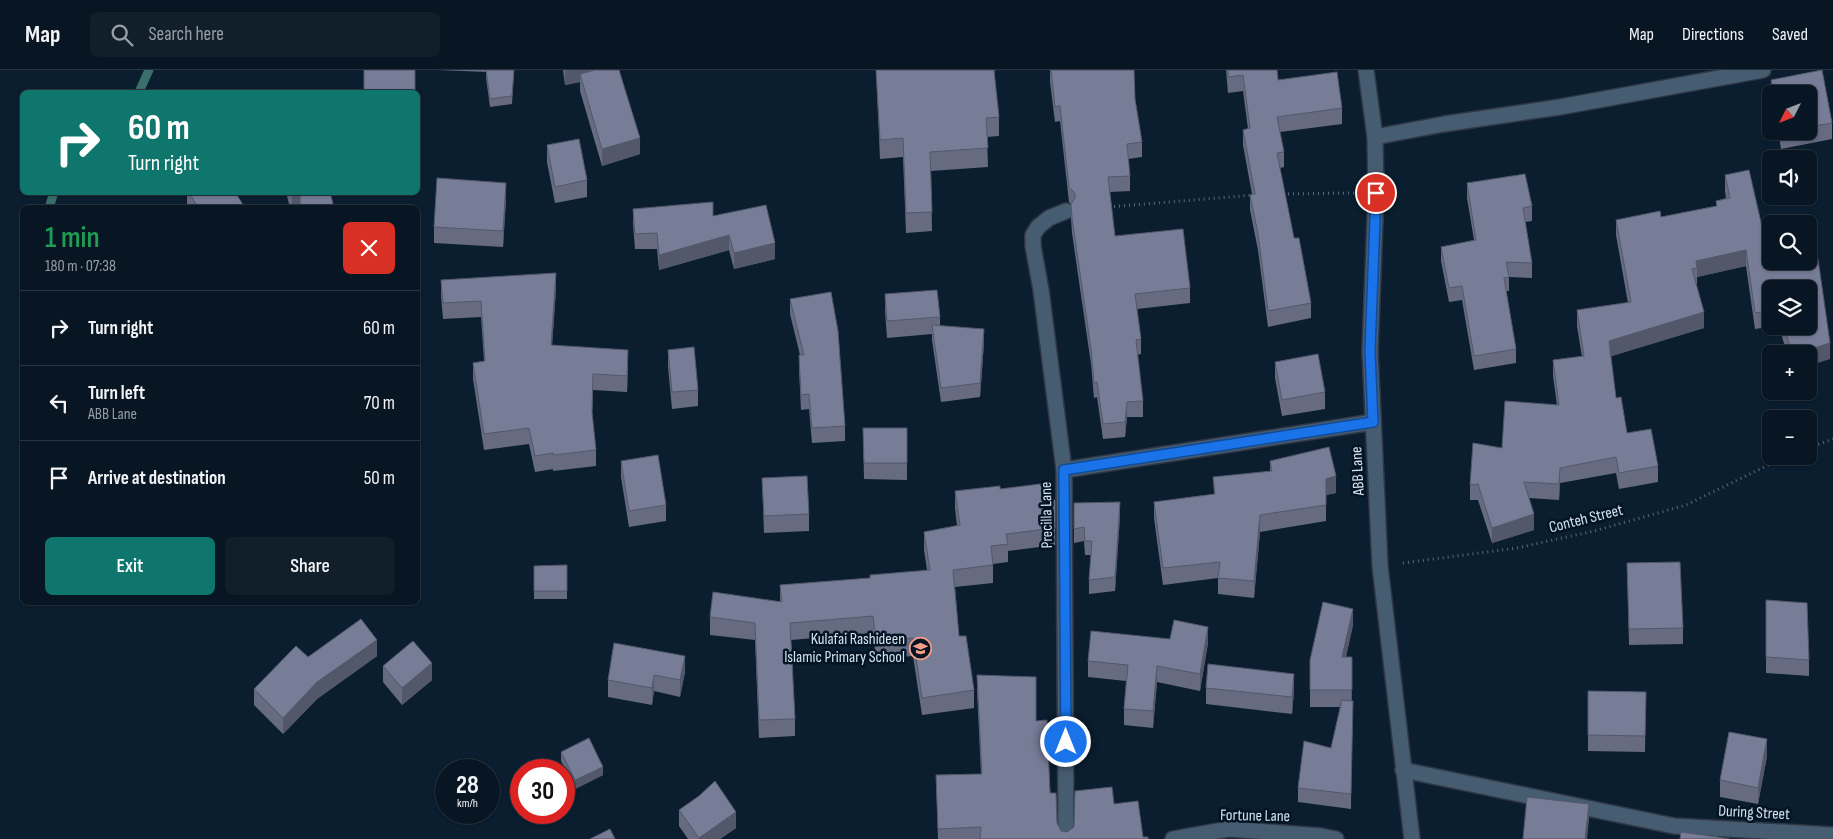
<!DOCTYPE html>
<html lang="en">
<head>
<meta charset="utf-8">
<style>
  body { margin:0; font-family:"Sofia Sans Condensed",sans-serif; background:#111f2b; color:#f1f3f6; height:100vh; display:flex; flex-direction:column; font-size:19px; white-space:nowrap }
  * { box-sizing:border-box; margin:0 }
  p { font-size:16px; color:#989fa6 }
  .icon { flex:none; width:28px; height:28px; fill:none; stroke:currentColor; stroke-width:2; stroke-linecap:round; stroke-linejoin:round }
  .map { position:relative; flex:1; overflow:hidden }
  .sheet { position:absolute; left:20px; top:135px; width:400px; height:400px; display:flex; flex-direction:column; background:#081623; border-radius:8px; box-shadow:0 1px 4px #0004,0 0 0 1px #293541 }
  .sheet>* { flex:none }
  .banner { position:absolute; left:20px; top:20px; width:400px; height:105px; border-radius:8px; box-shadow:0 1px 4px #0004,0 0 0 1px #293541; background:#0f766e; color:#fff; overflow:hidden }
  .needle { width:32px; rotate:228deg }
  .buttons { position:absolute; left:1762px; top:15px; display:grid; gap:10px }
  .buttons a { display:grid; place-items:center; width:55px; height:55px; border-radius:8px; background:#081623; box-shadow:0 1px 4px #0004,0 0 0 1px #293541; font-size:25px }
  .speed { position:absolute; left:435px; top:689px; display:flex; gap:10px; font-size:25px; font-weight:700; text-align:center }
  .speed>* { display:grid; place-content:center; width:65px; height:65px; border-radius:50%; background:#081623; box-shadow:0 1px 4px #0004,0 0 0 1px #293541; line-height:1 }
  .speed small { font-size:12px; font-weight:400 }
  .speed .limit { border:8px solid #d22; background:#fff; color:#111 }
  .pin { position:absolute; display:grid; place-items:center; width:42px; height:42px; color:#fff; margin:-21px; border:2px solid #fff; border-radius:50%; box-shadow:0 1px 5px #0007 }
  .me { position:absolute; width:55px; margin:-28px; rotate:0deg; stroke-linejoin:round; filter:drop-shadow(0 0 4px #0008) }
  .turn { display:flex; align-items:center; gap:18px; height:105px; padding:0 25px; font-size:22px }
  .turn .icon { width:65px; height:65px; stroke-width:2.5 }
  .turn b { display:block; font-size:35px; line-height:42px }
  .round { display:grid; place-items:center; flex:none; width:52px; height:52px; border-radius:8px; background:#111f2b }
  .overview { display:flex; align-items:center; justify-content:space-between; height:85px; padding:0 25px }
  h1 { font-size:30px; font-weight:600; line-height:38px; color:#1e9e55 }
  .cta { display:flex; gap:10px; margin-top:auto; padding:10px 25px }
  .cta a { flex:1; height:58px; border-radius:8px; background:#0f766e; color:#fff; font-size:20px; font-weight:600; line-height:58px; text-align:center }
  .cta a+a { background:#111f2b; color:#f1f3f6 }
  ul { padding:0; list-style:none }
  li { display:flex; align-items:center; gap:15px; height:75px; padding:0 25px; border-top:1px solid #293541 }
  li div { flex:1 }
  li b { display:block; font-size:19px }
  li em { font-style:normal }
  header { display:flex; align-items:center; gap:30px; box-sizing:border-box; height:70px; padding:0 25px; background:#081623; border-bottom:1px solid #293541 }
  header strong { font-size:24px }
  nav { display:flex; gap:28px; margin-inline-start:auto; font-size:18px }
  .search { width:350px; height:45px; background:#111f2b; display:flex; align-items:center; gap:12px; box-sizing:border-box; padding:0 18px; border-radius:8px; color:#989fa6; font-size:19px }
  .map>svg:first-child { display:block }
</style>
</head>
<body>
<header>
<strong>Map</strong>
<div class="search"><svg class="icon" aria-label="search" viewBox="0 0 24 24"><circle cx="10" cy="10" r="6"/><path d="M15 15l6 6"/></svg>Search here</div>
<nav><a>Map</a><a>Directions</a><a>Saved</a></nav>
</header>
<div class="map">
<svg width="1833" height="769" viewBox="0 0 1833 769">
  <rect width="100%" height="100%" fill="#0a1e2f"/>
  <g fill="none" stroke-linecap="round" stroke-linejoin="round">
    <g stroke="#3a6f6b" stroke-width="9">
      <path d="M139 22 149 0"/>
      <path d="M49 138 54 122"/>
    </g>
    <defs>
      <g id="street">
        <path d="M1366 0 1375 67 1376 123 1370 281 1380 496 1412 769"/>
        <path d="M1375 67 1444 54 1560 37 1763 0"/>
        <path d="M1066 141 1049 148 1038 157 1033 165V176L1041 220 1064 400 1066 769"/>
        <path d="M1064 400 1373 352"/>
        <path d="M1403 700 1674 756 1833 765"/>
        <path d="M1173 769 1229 759 1321 766 1336 769"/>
      </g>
    </defs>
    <use href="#street" stroke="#2f3746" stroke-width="18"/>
    <g stroke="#596a79" stroke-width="3" stroke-dasharray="1 4" stroke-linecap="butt">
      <path d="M1283 124 1354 123"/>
      <path d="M1109 137 1254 125"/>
      <path d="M1809 378 1833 369"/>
      <path d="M1403 493 1517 478 1594 461 1686 435 1787 386"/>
    </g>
    <use href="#street" stroke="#465c70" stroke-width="15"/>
  </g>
  <g fill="#666b82">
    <path d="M439 0H514L512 34 490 37 486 8V2Z"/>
    <path d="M563 0H619L640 84 602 96 580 21V12L565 15Z"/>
    <path d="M876 0H996L994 1 999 47V66L987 67 988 97 931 101 932 161 906 163 903 87 880 89Z"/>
    <path d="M1050 0H1134L1135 29 1142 72V87L1128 89 1130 106V121L1110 122 1115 166 1190 218V233L1137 239 1141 269V284L1137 285 1143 331V347H1127L1125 367 1103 369 1097 327 1094 328 1091 294 1072 163 1071 149V134L1069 132 1060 51 1055 52 1050 12Z"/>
    <path d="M1226 0H1277L1278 10 1342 38V54L1280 62 1284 82V97L1280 98 1294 168 1311 233V248L1268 257 1258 180 1250 140V125L1252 124 1243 75V60L1248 59 1243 21 1228 23Z"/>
    <path d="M1822 0 1832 53V69L1781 79 1778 61H1809V24H1771V10Z"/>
    <path d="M547 75 587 110V127L555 133 547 92Z"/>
    <path d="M1725 105 1771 196 1830 289 1809 284H1787L1779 256H1809L1771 219V256H1774L1755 259 1746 196 1697 207V214H1696L1704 258 1611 286 1616 328 1627 363 1658 396V412L1619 419 1616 403 1560 413 1559 430 1529 428 1534 460 1492 473 1478 430H1470V415L1502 378 1557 335 1553 306V290L1582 287 1577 256V240L1628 233 1616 165V150L1661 147 1716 136V131L1726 128 1725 121Z"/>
    <path d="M1467 113 1532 136V151L1525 152 1532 193V208L1509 207V221H1506L1516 279V293L1474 300 1462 230 1449 232 1441 191V177L1474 170 1467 128Z"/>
    <path d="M187 122H235L245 138H188L187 136Z"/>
    <path d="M286 122H330L334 138H290Z"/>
    <path d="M506 129 503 177 434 173V157Z"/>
    <path d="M633 139 713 146 775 189 734 199 729 180 659 200 657 179H635L633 154Z"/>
    <path d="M441 210 556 219 552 275 628 296 627 322 593 320 592 345 596 380V396L553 401V399L535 402 529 374 484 380 473 309V293L484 291 481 247 443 249 441 226Z"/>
    <path d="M885 224 940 247V256L984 273 980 327 941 332 932 270V264L887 268 885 241Z"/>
    <path d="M790 229 845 356V371L812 373 809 339 801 340 799 300V285H800L790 244Z"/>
    <path d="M668 280 698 320V336L672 339 668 297Z"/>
    <path d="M1275 292 1325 322V339L1282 346 1275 308Z"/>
    <path d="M863 358H907V410L864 409Z"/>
    <path d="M621 391 666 435V451L629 457 621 407Z"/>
    <path d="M1270 391 1336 423 1326 425V451L1260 462 1254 528 1218 524V508L1163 515 1154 448V432L1214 424 1213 407 1270 402Z"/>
    <path d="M762 408 809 444V461L764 463Z"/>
    <path d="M1000 419 1050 430H1055V475L1008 481V492L993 494V513L955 517 959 566 974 620V638L922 645 913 586 876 589 873 563 791 570 795 649V666L759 668 755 570 710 565V547L780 531V515L870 508 927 500 924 480V462L957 456 955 438V421Z"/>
    <path d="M1074 433 1120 446 1115 521 1089 524V510L1091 485H1085L1084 471 1074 473Z"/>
    <path d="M1627 493 1683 558V574L1629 575Z"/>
    <path d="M567 495V529H534V496Z"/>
    <path d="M1766 530 1809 590V606L1766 603Z"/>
    <path d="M1353 555 1346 587H1352L1351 739 1298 732V718L1331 678 1340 637H1310V590Z"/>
    <path d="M1208 573 1200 621 1157 612 1153 658 1124 655V639L1126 611 1088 607V591Z"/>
    <path d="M377 586 317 629 283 664 254 635V619L308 587Z"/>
    <path d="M685 586V602L680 627 654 621 652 635 608 627V610Z"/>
    <path d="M383 596 432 610 402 635 383 612Z"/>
    <path d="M977 605 1036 651 1057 753 1061 761 1067 762 1114 734 1143 767 1148 769H938L936 705 981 704 977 621Z"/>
    <path d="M1206 618 1294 620 1292 644 1206 634Z"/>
    <path d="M1588 621 1646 622 1645 682 1588 681Z"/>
    <path d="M561 682 603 705 575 719 561 691Z"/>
    <path d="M1767 686 1758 734 1720 727V710Z"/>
    <path d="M679 740 736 758 720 769H688L679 756Z"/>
  </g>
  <g fill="#53576a">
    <path d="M565 0H595L580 4V12L565 15Z"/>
    <path d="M640 68V84L602 96V79Z"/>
    <path d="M506 113V129L503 177V161Z"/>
    <path d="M300 124V138H292V127Z"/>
    <path d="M729 165V180L659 200V185Z"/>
    <path d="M775 173V189L734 199V183Z"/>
    <path d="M1746 180V196L1697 207V198L1696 191Z"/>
    <path d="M556 203V219L551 291V275Z"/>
    <path d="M1704 242V258L1609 287V271Z"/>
    <path d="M984 259V273L980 327V313Z"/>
    <path d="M1830 273V289L1809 296V284H1796Z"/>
    <path d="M628 280V296L627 322V306Z"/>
    <path d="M1127 332V347L1125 367V352Z"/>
    <path d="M1560 398V413L1559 430V414Z"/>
    <path d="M1336 406V423L1326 425V409Z"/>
    <path d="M1120 432V446L1115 521V507Z"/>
    <path d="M1534 444V460L1492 473V458Z"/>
    <path d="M1260 445V462L1254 528V511Z"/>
    <path d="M1353 539V555L1342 603V587Z"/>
    <path d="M1208 557V573L1200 621V604Z"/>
    <path d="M377 570V586L317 629 283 664V648L317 612Z"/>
    <path d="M685 586V602L680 627V610Z"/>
    <path d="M432 593V610L402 635V618Z"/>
    <path d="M1157 596V612L1153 658V641Z"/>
    <path d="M1294 604V620L1292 644V627Z"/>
    <path d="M654 605V621L652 635V618Z"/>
    <path d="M1767 669V686L1758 734V718Z"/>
    <path d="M603 697V705L575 719V710Z"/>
    <path d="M1589 734V750L1587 769H1585Z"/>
    <path d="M736 742V758L720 769H699V768Z"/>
  </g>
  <g fill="#777c97" stroke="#53576a">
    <rect x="364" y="0" width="51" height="22"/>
    <path d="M486 0H514L512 26 490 29Z"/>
    <path d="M595 0H619L640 68 602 79 580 4Z"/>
    <path d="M876 0H994L999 47 986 48 988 78 930 82 932 142 906 143 903 68 880 70Z"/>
    <path d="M1051 0H1134L1135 29 1142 72 1127 74 1130 106 1108 107 1115 166 1183 159 1190 218 1135 224 1141 269 1136 270 1143 331 1127 332 1125 352 1103 354 1097 312 1094 313 1091 279 1072 148 1071 134 1075 128V123L1069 117 1060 36 1055 37Z"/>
    <path d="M1228 0H1277L1278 10 1337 2 1342 38 1277 47 1284 82 1277 83 1294 168H1299L1311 233 1268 241 1258 164 1250 125 1255 124 1243 60 1250 58 1243 5 1228 7Z"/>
    <path d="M1822 0 1832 53 1809 57V24H1774L1771 10Z"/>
    <path d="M579 69 587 110 555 117 547 75Z"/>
    <path d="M1749 100 1771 196 1818 189 1830 273 1796 284H1792L1784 256H1809V219H1771V241L1755 243 1746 180 1696 191 1697 198 1692 199 1704 242 1609 271 1616 328 1621 327 1627 363 1651 359 1658 396 1619 403 1616 387 1560 398 1559 414 1524 412 1534 444 1492 458 1478 414 1470 415 1473 373 1502 378 1505 331 1559 335 1553 290 1584 286 1577 240 1631 232 1616 150 1660 141 1661 147 1717 136 1716 131 1730 128 1725 105Z"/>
    <path d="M1525 104 1532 136 1523 138 1532 193 1506 192 1509 207 1504 208 1516 279 1474 286 1462 216 1449 218 1441 177 1476 170 1467 113Z"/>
    <path d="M437 108 506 113 503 161 434 157Z"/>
    <path d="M189 122H235L245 138H198Z"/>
    <path d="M290 122H330L334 138H300V124L292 127Z"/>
    <path d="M713 132V146L766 135 775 173 734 183 729 165 659 185 657 163 635 164 633 139Z"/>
    <path d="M556 203 551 275 628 280 627 306 593 304 592 342 596 380 553 385V383L535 386 529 358 484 364 473 293 485 291 481 231 443 233 441 210Z"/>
    <path d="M937 220 940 247 887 251 885 224Z"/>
    <path d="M831 222 838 261 845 356 812 358 809 324 801 325 799 285H804L790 229Z"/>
    <path d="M932 255 984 259 980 313 941 318Z"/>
    <path d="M694 277 698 320 672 322 668 280Z"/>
    <path d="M1318 284 1325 322 1282 330 1275 292Z"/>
    <path d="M863 358H907V393H864Z"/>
    <path d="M1329 377 1336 406 1326 409V435L1260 445 1254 511 1218 508 1220 492 1163 498 1154 432 1215 424 1213 407 1272 401 1270 391Z"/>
    <path d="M658 385 666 435 629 441 621 391Z"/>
    <path d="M807 406 809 444 764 446 762 408Z"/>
    <path d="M1048 413 1050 430H1055V458L1006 464 1008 474 991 476 993 495 953 500 959 566H966L974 620 922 628 913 568 876 572 873 546 790 553 795 649 759 650 755 553 710 547 713 522 782 532 780 515 870 508V505L930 500 924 462 960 455 955 421 1000 416V419Z"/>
    <path d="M1120 432 1115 507 1089 510 1092 471H1085L1084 457 1074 459V433Z"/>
    <path d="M1680 492 1683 558 1629 559 1627 493Z"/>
    <path d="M567 495V521H534V496Z"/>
    <path d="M1766 530 1807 533 1809 590 1766 587Z"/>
    <path d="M1323 532 1353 539 1342 587H1352V620H1310V590Z"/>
    <path d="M361 549 377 570 317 612 283 648 254 619 296 576 308 587Z"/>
    <path d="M1174 550 1208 557 1200 604 1157 596 1153 641 1124 639 1128 595 1088 591 1091 561 1170 569Z"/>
    <path d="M413 571 432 593 402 618 383 596Z"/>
    <path d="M614 573 685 586 680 610 654 605 652 618 608 610Z"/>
    <path d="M1208 594 1294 604 1292 627 1206 618Z"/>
    <path d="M977 605 1036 607V651L1047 650 1050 723H1056L1057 753 1061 761 1067 762 1074 757 1075 721 1112 717 1114 734 1138 731 1143 767H1148V769H980L981 757 938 759 936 705 982 704Z"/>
    <path d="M1588 621 1646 622 1645 666 1588 665Z"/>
    <path d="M1342 630 1353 631 1351 724 1298 718 1304 671 1331 678Z"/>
    <path d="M1729 662 1767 669 1758 718 1720 710Z"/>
    <path d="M589 668 603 697 575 710 561 682Z"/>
    <path d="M715 711 736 742 699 768 679 740 699 726Z"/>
    <path d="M1527 727 1589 734 1585 769H1523Z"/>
    <path d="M610 759 615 769H590Z"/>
    <path d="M1681 762 1718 767 1729 769H1680Z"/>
  </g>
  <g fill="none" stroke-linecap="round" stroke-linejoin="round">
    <defs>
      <path id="route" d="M1066 672 1064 400 1373 352 1370 281 1376 123"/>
    </defs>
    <use href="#route" stroke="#114b97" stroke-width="12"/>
    <use href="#route" stroke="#1a73e8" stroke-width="9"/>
  </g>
  <defs>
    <symbol id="school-ring" viewBox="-11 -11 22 22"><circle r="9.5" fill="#031425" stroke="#f49e88" stroke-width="1.5"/><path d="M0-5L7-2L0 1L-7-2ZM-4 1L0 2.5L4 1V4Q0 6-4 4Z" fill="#f49e88"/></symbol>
  </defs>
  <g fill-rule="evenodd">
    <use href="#school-ring" x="908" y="566" width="25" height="25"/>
  </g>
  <g text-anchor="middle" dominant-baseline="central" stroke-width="5" stroke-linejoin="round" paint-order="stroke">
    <g font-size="16" fill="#d6e2ee" stroke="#031425">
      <text transform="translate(1358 401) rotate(-93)">ABB Lane</text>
      <text transform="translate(1047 445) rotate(-91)">Precilla Lane</text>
      <text transform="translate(1586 449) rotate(-14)">Conteh Street</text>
      <text transform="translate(1754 743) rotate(3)">During Street</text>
      <text transform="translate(1255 746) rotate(1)">Fortune Lane</text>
    </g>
    <g font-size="16" fill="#d6e2ee" stroke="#031425" text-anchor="end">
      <text x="905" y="569">Kulafai Rashideen<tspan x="905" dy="18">Islamic Primary School</tspan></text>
    </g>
  </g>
</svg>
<div class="buttons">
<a><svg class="needle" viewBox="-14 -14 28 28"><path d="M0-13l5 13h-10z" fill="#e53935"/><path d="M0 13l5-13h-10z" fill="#989fa6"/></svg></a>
<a><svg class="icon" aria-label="sound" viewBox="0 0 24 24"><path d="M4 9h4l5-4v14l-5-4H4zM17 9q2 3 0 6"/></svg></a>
<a><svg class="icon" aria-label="search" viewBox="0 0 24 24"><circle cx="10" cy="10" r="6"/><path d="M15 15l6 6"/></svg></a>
<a><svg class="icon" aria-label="layers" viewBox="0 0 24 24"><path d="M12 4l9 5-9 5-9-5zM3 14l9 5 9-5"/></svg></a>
<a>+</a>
<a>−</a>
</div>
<div class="speed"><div>28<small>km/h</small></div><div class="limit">30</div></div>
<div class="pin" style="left:1376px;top:123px;background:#d93025"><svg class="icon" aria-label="arrive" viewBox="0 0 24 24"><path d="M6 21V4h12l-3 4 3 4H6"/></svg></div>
<svg class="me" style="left:1066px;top:672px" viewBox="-20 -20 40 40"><circle r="17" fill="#1a73e8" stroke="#fff" stroke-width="3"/><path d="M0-11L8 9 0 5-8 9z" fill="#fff"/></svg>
<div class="banner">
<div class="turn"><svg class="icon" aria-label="right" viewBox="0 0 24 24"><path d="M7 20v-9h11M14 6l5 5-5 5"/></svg><div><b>60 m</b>Turn right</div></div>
</div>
<section class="sheet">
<div class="overview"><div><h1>1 min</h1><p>180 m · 07:38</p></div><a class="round" style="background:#d93025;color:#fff"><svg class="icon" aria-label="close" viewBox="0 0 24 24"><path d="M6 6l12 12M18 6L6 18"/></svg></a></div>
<ul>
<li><svg class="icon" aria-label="right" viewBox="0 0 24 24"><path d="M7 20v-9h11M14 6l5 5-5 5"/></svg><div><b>Turn right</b></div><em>60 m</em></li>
<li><svg class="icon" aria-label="left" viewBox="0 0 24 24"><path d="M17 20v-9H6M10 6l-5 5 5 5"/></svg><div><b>Turn left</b><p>ABB Lane</p></div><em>70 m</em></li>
<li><svg class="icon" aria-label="arrive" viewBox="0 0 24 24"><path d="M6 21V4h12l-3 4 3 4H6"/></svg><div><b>Arrive at destination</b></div><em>50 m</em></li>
</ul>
<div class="cta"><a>Exit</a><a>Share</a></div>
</section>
</div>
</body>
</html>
